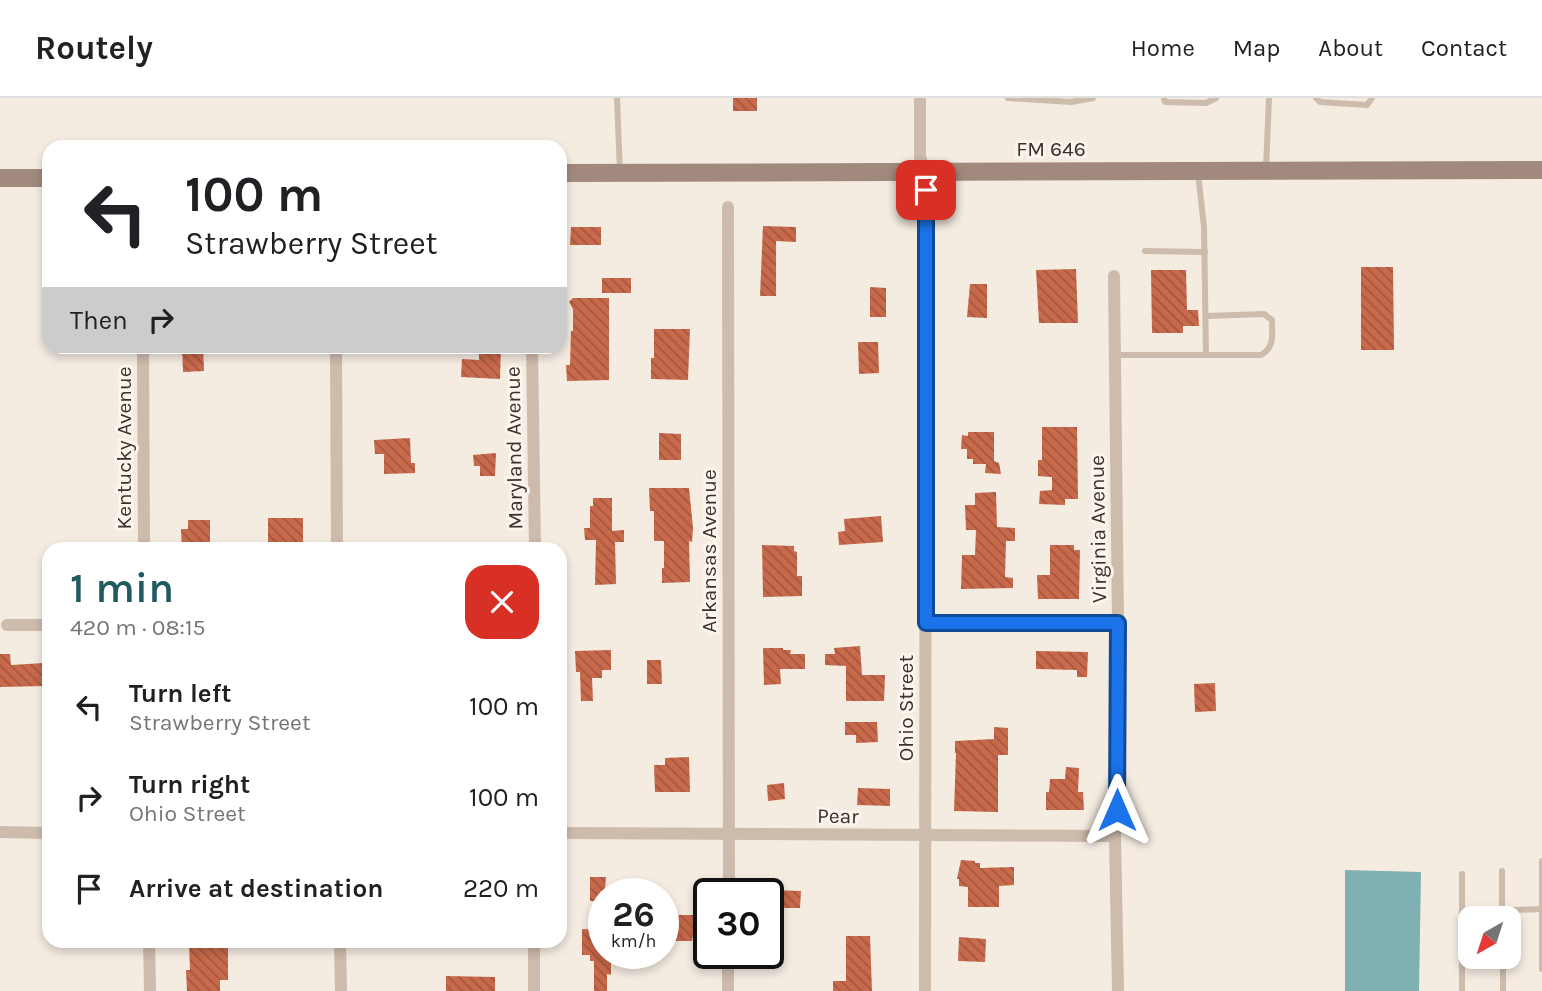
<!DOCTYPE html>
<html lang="en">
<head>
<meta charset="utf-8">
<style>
  body { margin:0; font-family:Karla,sans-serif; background:#f2f2f2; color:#202124; height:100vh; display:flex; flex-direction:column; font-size:26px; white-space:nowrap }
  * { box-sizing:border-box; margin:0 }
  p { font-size:23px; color:#757577 }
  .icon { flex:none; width:38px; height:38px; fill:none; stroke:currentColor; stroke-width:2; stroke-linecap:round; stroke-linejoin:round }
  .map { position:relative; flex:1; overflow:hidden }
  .panel { position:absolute; left:42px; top:444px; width:525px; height:406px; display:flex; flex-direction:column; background:#fff; border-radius:21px; box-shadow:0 4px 10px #0003 }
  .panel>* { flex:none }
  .guide { position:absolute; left:42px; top:42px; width:525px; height:214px; border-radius:21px; box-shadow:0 4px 10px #0003; background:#fff; color:#202124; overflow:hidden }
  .needle { width:46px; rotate:219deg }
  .buttons { position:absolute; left:1458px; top:808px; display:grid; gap:14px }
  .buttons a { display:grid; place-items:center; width:63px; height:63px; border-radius:14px; background:#fff; box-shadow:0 4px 10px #0003; font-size:35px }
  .speed { position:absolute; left:588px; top:780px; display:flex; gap:14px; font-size:35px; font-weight:700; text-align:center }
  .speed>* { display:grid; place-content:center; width:91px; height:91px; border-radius:50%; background:#fff; box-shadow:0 4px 10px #0003; line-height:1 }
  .speed small { font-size:18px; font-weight:400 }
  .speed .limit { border:4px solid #111; border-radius:10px; background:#fff; color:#111 }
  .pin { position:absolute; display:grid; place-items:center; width:60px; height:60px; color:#fff; margin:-30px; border-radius:14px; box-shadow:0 4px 10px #0006 }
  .me { position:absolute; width:77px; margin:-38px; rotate:0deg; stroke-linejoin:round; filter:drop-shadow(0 0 5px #0008) }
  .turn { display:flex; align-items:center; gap:24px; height:147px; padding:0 28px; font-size:32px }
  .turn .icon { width:91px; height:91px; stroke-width:2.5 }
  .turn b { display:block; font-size:49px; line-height:60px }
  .then { display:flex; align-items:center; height:66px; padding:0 28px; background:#0003; gap:14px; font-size:26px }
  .round { display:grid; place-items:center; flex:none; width:74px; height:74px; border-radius:21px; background:#f2f2f2 }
  .summary { display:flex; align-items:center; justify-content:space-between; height:119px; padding:0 28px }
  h1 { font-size:42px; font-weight:600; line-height:52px; color:#1f5a5e }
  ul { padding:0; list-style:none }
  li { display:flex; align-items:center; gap:21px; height:91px; padding:0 28px }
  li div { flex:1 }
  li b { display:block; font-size:26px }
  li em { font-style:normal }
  header { display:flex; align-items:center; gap:42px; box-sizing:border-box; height:98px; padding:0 35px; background:#fff; border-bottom:2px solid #e0e0e0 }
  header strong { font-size:33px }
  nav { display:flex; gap:38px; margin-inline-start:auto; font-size:24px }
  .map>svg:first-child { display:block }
</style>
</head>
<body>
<header>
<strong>Routely</strong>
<nav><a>Home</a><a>Map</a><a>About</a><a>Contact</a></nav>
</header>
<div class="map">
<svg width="1542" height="893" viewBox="0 0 1542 893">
  <defs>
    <pattern id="building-back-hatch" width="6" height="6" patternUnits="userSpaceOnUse" patternTransform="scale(1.75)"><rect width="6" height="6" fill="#c8694b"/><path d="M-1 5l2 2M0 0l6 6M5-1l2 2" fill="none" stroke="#a4573f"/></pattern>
  </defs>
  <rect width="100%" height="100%" fill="#f4ebe1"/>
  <path fill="#7fb0b2" d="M1345 772 1421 774 1419 893H1345Z"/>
  <g fill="url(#building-back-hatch)">
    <rect x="733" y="0" width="24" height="13"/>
    <path d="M763 128 796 129V144L776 143V198H760Z"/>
    <path d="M571 129H601V147H570Z"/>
    <path d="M1361 169H1393L1394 252H1361Z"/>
    <path d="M1076 171 1078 225H1039L1036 172Z"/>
    <path d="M1151 172H1186L1187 212H1198L1199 228H1183V235H1152Z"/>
    <rect x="602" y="180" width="29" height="15"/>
    <path d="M970 186H987V220L967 219Z"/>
    <path d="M870 189 886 190V219H870Z"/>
    <path d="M573 200H609V282L567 283 566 267H570L571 233H573V211L569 204Z"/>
    <path d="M654 231H690L688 282 651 281V260H654Z"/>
    <path d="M858 244H878L879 275 859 276Z"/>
    <path d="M182 248H203L204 273 183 274Z"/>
    <path d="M479 248H501L500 281 461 279 462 261 479 262Z"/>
    <path d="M1042 329H1077L1078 401H1065V407L1039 406 1040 393 1052 392V379L1038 378V362H1042Z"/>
    <path d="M968 334H994V363L999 365 1001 376 985 375 986 366H973V361H967V351H961L962 337 968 338Z"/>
    <path d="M659 335 681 336V362H659Z"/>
    <path d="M410 340 411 365H415V375L384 376V356H375L374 342Z"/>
    <path d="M496 355 495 378H480V368H474L473 357Z"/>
    <path d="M649 390H689L693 430 692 444 689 443 690 484 662 485V470H664V443H654V413H650Z"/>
    <path d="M996 394 997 429 1015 430V443H1006L1005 479 1013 480V490L961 491 962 457H975L976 432H966L965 407H975V395Z"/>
    <path d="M593 400H612V433L624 432V444H615L616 486 595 487 596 442H585L584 430H590V408H593Z"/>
    <path d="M881 418 883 444 839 447 838 434 845 433 844 421Z"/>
    <rect x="268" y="420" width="35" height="24"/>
    <path d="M188 422H210V452H182L181 431H188Z"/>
    <path d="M762 447 794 448V453L797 454V478H802V498L763 499Z"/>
    <path d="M1050 447H1074V452H1080L1079 501H1038L1037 477H1050Z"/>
    <path d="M860 548 862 577H885L884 603H846V568L825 567V556H835L834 550Z"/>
    <path d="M763 550H783V552H791L790 556H805V571H780L781 586 764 587Z"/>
    <path d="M611 552V572H602V580H592L593 603H581L580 574H576L575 553Z"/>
    <path d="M1036 553 1088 554 1087 579H1077V572L1036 571Z"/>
    <path d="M0 556H10L11 567 44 565 45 588 0 589Z"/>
    <path d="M647 562H661L662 586H647Z"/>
    <path d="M1215 585 1216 613 1195 614 1194 586Z"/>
    <path d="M845 624H877L878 644 856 645V637H845Z"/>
    <path d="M994 629 1008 630V657H998V714L954 713 956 655H955V643L994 641Z"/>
    <path d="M689 659 690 694H655L654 667H665V660Z"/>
    <path d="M1066 669 1079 670 1078 694H1083L1084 712H1046V694H1049L1050 681H1065Z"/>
    <path d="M784 685 785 701 768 703 767 687Z"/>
    <path d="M858 690 890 691V708L857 707Z"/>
    <path d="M961 762 975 763V765H980V770L1014 769V787L999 788V809H968V789L959 788V781H957Z"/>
    <path d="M590 779H606L604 803H590Z"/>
    <path d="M772 792 801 793 800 810H772V807H768V795H772Z"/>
    <path d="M663 817H693V824H703V837H693L692 843H663Z"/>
    <path d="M582 831 604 832V856H611V877L607 876V893H594V863H590V857H582Z"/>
    <path d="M846 838H870L872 893H833V883H846Z"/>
    <path d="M959 839 986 841 985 864 958 863Z"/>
    <path d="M189 844H228V882H220V893H187L186 872H190Z"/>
    <path d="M446 878 495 879V893H446Z"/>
  </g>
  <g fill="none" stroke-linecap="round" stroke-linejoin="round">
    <g stroke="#cdbbac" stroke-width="6">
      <path d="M617 0 620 73"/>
      <path d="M1008 0 1071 4 1093 0"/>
      <path d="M1164 0 1165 4 1206 5 1216 0"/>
      <path d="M1316 0 1320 4 1367 7 1372 0"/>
      <path d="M1266 71 1269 0"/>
      <path d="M1145 153 1205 154"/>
      <path d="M1115 257H1206L1204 129 1198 75"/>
      <path d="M1206 257H1261C1275 249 1272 236 1272 222L1264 216 1206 218"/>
      <path d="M1542 763V871"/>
      <path d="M1502 773V821"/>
      <path d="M1462 814 1542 811"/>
      <path d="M1503 859V893"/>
      <path d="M1462 893V776"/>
    </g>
    <g stroke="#cdbbac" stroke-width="12">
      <path d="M920 0V59L926 75 925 893"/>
      <path d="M728 109 729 796"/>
      <path d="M1114 178 1118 525 1115 738 1118 893"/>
      <path d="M143 248 144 452"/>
      <path d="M336 248 337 452"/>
      <path d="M532 248 535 452"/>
      <path d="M926 525H1118"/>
      <path d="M7 527H49"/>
      <path d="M0 734 49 735"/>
      <path d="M560 735 1115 738"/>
      <path d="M149 844 150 893"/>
      <path d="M340 844 341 893"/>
      <path d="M534 893V844"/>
      <path d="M728 893V856"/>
    </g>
    <g stroke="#a18a7d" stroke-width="18">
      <path d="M560 75 1542 72"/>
      <path d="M0 80H49"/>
    </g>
  </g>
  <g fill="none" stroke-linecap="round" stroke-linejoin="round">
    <defs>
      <path id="route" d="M926 92V525H1118L1117 712"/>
    </defs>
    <use href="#route" stroke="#114b97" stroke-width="18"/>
    <use href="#route" stroke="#1a73e8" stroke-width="12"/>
  </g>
  <g text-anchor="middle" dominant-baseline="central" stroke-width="6" stroke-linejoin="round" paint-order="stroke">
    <g font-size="21" fill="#3b302b" stroke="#fbf5ee">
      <text x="1051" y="51">FM 646</text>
      <text transform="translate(124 350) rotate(-90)">Kentucky Avenue</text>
      <text transform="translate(514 350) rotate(-91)">Maryland Avenue</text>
      <text transform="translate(1098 431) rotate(-91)">Virginia Avenue</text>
      <text transform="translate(709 453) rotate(-90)">Arkansas Avenue</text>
      <text transform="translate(906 610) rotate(-90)">Ohio Street</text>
      <text transform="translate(838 718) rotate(1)">Pear</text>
    </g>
  </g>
</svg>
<div class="buttons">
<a><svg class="needle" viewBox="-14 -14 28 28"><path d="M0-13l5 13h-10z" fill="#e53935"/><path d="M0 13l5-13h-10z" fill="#757577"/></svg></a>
</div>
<div class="speed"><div>26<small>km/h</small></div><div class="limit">30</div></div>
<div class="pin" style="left:926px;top:92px;background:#d93025"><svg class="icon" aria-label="arrive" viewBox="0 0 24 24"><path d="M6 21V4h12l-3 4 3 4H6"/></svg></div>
<svg class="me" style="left:1117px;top:712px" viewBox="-20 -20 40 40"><path d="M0-17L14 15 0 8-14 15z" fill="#1a73e8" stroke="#fff" stroke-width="4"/></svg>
<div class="guide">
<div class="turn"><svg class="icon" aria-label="left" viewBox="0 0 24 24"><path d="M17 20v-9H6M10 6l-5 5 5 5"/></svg><div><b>100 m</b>Strawberry Street</div></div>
<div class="then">Then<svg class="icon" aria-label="right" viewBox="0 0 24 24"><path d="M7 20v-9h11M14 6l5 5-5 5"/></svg></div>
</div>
<section class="panel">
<div class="summary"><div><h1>1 min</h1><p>420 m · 08:15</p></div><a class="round" style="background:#d93025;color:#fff"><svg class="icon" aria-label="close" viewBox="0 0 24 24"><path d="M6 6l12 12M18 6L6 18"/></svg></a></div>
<ul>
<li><svg class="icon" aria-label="left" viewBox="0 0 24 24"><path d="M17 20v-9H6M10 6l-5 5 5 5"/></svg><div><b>Turn left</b><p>Strawberry Street</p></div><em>100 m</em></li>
<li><svg class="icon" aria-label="right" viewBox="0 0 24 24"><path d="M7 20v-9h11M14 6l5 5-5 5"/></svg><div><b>Turn right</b><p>Ohio Street</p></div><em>100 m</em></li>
<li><svg class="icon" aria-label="arrive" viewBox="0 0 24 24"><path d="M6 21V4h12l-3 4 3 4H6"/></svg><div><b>Arrive at destination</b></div><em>220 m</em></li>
</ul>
</section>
</div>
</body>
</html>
